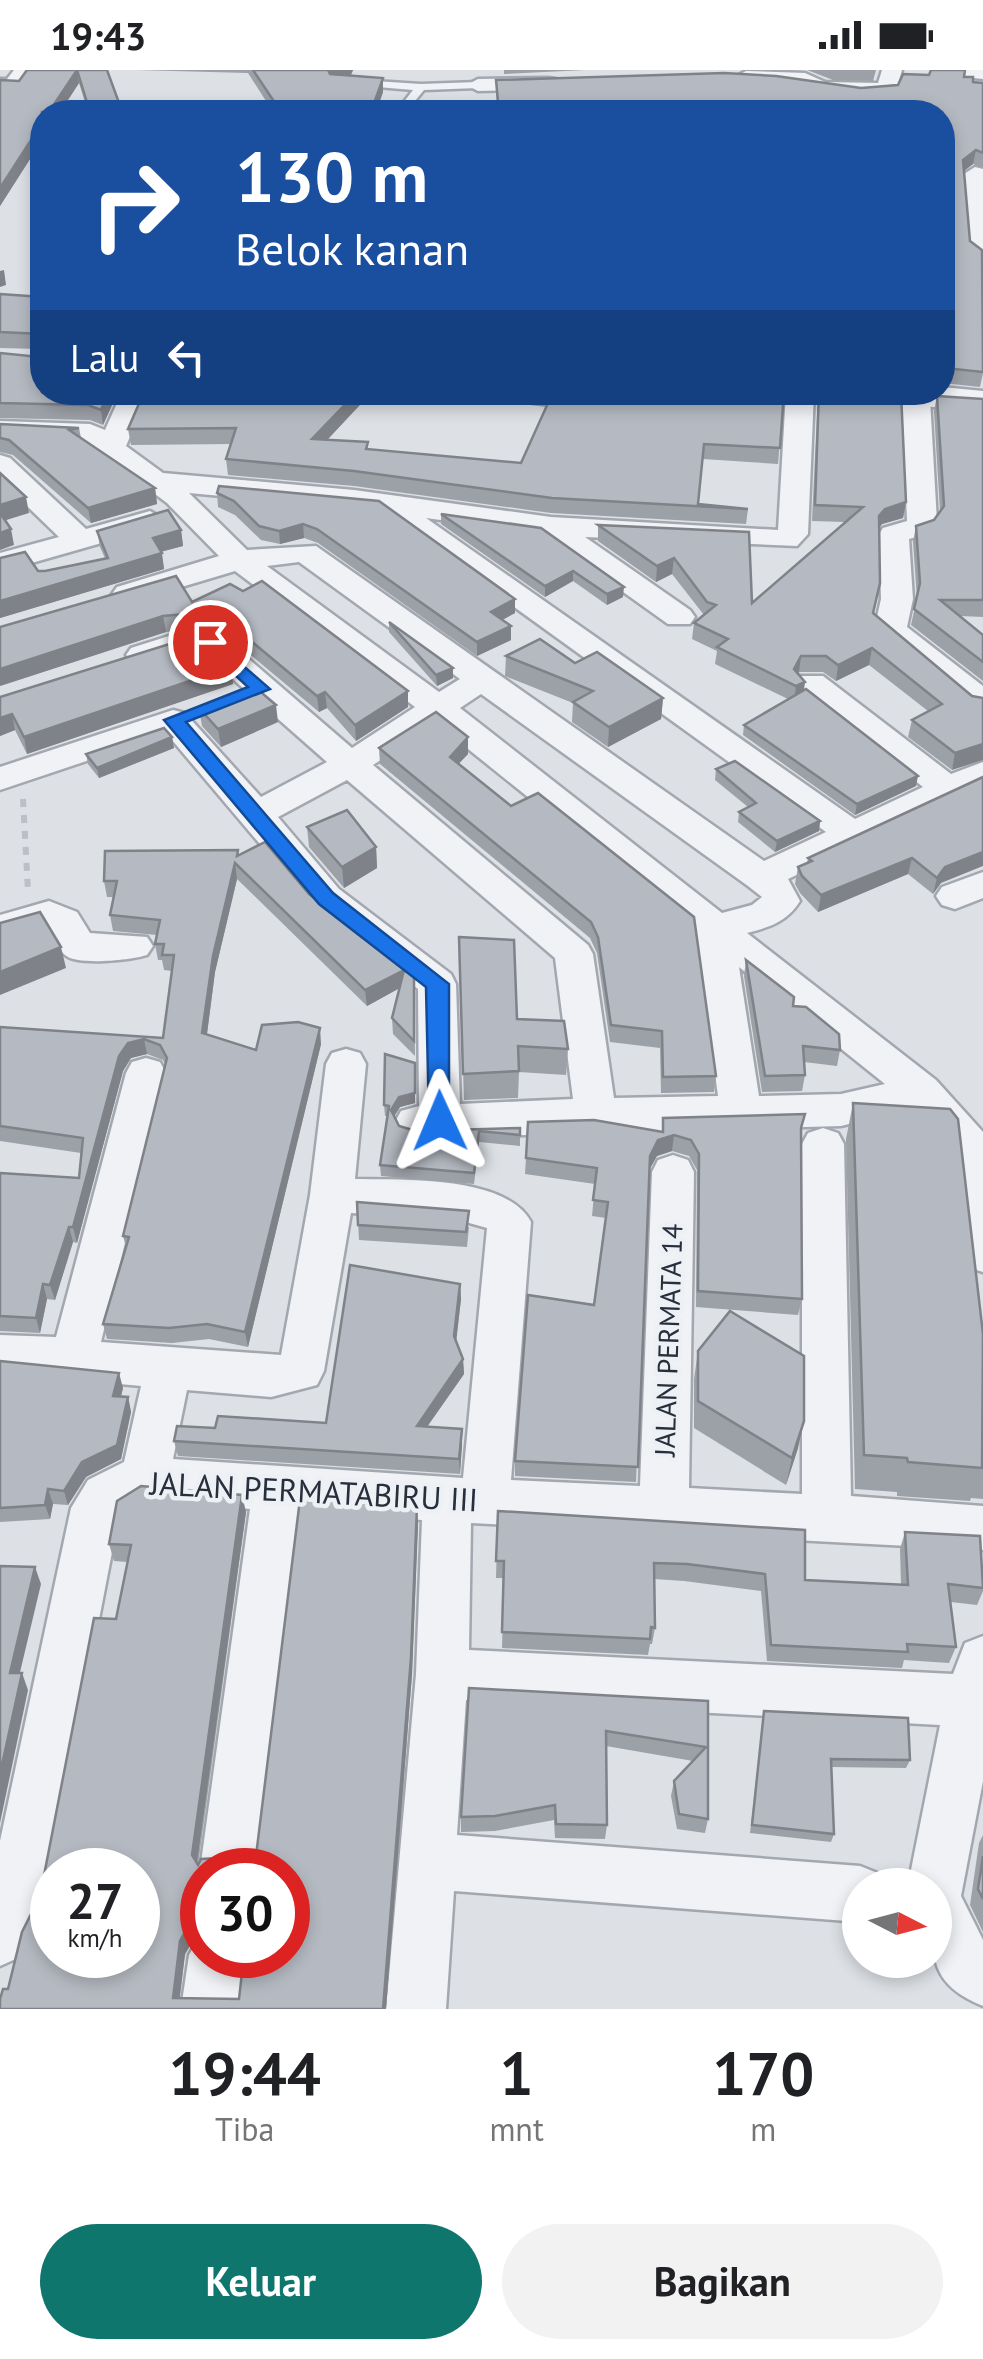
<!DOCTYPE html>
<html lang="id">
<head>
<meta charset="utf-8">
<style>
  body { margin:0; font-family:"PT Sans",sans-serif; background:#f2f2f2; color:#202124; height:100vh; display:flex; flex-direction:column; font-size:38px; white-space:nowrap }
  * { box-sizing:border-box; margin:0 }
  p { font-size:32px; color:#757577 }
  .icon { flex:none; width:55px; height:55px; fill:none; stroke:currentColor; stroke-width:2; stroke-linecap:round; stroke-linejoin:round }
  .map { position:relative; height:1939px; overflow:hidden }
  .drawer { display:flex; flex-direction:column; background:#fff; flex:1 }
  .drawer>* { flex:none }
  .hud { position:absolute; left:30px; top:30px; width:925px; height:305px; border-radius:40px; box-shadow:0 5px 15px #0003; background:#1a4fa0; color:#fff; overflow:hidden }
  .needle { width:65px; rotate:96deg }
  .fabs { position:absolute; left:842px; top:1798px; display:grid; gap:20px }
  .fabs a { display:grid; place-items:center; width:110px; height:110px; border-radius:50%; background:#fff; box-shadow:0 5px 15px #0003; font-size:50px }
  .speed { position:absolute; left:30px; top:1778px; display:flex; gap:20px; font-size:50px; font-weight:700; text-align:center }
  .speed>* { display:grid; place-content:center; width:130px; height:130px; border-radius:50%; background:#fff; box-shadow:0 5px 15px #0003; line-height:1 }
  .speed small { font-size:25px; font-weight:400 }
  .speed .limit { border:15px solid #d22; background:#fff; color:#111 }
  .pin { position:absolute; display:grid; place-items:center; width:85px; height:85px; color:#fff; margin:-42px; border:5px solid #fff; border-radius:50%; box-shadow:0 2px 10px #0007 }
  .me { position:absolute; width:110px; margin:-55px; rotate:359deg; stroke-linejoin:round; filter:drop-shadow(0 0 8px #0008) }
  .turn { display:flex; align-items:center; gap:35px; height:210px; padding:0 40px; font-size:45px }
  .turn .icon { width:130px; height:130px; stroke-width:2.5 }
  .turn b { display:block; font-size:70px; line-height:85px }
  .then { display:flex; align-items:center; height:95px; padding:0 40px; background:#0003; gap:20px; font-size:38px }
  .eta { display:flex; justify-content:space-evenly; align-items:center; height:170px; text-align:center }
  .eta b { font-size:60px; font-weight:700; line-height:70px }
  .action { display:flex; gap:20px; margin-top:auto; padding:20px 40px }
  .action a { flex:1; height:115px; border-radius:60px; background:#0f766e; color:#fff; font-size:40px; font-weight:700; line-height:115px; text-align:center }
  .action a+a { background:#f2f2f2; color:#202124 }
  .status { display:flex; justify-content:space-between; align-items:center; height:70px; padding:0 50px; background:#fff; direction:ltr }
  .status svg { height:28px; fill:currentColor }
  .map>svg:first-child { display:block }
</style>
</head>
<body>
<div class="status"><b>19:43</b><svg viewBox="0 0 49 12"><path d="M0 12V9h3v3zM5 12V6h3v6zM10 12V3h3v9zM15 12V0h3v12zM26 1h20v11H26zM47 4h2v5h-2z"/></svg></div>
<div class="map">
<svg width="983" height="1939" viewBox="0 0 983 1939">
  <rect width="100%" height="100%" fill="#dde1e6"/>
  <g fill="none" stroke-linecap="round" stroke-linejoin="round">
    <defs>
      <path id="service" d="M358 10 421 14 478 12 483 15 478 18 424 20 406 42H396L413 20 354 15 353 13Z"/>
      <g id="minor">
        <path d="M14 0H35L21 21H0V9H7Z"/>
        <path d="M882 0H902L895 25 820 24 800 15 746 13 735 7 746 1 805 3 825 12 878 13Z"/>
        <path d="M945 0H983V9L955 6Z"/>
        <path d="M548 8 556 9V19L478 21 467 15 478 9Z"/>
        <path d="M975 97 983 99V192L971 185 964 104Z"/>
        <path d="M122 322H149L126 376 163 403 354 420 551 447 778 460 786 322H814L808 464 797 476 585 467 690 540 695 547 690 554H668L542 464 426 448 855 749 923 717 799 620 795 613 799 606H823L951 704 983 692V717L788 809 800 831C787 852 770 857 747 863L936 1010 983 1062V1202L967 1197 961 1184 952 1084 913 1038 841 1056 416 1068 401 1063 395 1052 401 1041 419 1036 418 919 313 837 167 664 0 720V697L173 640 185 643 261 727 327 692 201 581 142 595 126 585 131 578 188 560 221 565 352 678 415 637 235 501 128 533 117 531 112 524 117 517 219 486 167 433 83 370 0 367V351L90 354 105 360ZM189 423 381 441 826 762 764 791 316 476 247 480ZM299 492 460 609 439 622 267 496ZM481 624 748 816 762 827 752 835 722 843 460 638ZM437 654 696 862 718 1026 614 1028 593 884 588 875 373 695ZM347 710 555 888 573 1029 460 1034 456 914 451 904 339 819 278 747ZM739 897 885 1014 841 1024 759 1026Z"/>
        <path d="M220 322H247L240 339 230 341 216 333Z"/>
        <path d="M923 322 930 329 937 452 928 464 909 469 913 529 907 557 983 616V642L971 639 874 560 881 529 879 464 883 458 907 451 902 329 906 323Z"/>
        <path d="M0 385 10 388 86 459 150 441 165 450 161 456 0 502V483L59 467 0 410Z"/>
        <path d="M983 802V828L955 839 942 835 936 826 942 817Z"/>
        <path d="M49 831 77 842 90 863 147 867 153 876 147 885C132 890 77 896 65 885 56 878 54 865 46 858L0 871V845Z"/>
        <path d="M346 979 360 983 366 994 355 1109C402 1110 506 1105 531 1152L511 1410 640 1416 652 1102 658 1090 673 1085 688 1090 694 1102 689 1418 802 1424V1074L808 1063 823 1058 838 1063 844 1074 851 1426 983 1436V1480L471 1453 469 1580 953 1604 965 1573 983 1566V1711L961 1826 983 1870V1936C919 1910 935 1875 935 1815H908L940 1655 466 1630 457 1765 860 1796 880 1804 885 1815H860V1852L454 1821 446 1939H386L416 1604 422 1450 299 1443 256 1800H202V1806L200 1800 250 1439 145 1430 119 1446 43 1839 20 1887 0 1896V1771L71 1438 88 1410 124 1392 141 1316 0 1303V1265L56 1267 126 1003 132 992 146 988 160 992 166 1003 101 1272 281 1285 310 1125 326 994 332 983ZM351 1143 455 1149 487 1158 463 1408 173 1389 187 1320 271 1327 317 1315 324 1301Z"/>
        <path d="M202 1862V1885H247L241 1939H181L189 1885Z"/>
      </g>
      <path id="tertiary" d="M942 317 983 321V341L872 332 855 322H942Z"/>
    </defs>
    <use href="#service" stroke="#a3a8b0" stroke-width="5"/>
    <use href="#minor" stroke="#a3a8b0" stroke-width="5"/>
    <use href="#tertiary" stroke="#a3a8b0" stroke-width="5"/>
    <path stroke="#bcbfc5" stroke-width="6" stroke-dasharray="8 8" stroke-linecap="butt" d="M23 729 28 821"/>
    <use href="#service" fill="#f0f2f5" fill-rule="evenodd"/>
    <use href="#minor" fill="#f0f2f5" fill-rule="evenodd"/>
    <use href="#tertiary" fill="#f0f2f5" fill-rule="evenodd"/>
  </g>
  <g fill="#9ca0a7" fill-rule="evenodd">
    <path d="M107 0 122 42H88L79 13 0 136V10L19 11Z"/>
    <path d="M136 0H353L351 6 383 8V22L376 42H273L248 3Z"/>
    <path d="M504 0H586L504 4Z"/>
    <path d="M807 0H876L873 11 833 10Z"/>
    <path d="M964 7 973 12 983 13V98L973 94 964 101 970 171 982 180 983 303 980 317 942 313V42H498L496 24V10L861 18Z"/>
    <path d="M0 224 42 227V322H118L103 355 90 350 0 348V283L39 287 40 279 0 278Z"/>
    <path d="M243 322H372L327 370 368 372V379L521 393 546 337 465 327 464 322H784L778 394 703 389 698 434 748 439 746 454 551 443 354 416 228 405 226 389 231 374 131 375 128 359 229 329 242 325Z"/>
    <path d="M818 322 901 323 906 432 903 448 882 454 879 458 874 544 972 626 952 700 908 667 912 650 928 641 869 595 836 611 823 602H799L804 620 916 716 855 745 743 665 744 655 788 629 715 594 717 581 692 569 694 553 704 545 672 504 656 512 598 471V455L749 462 752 533 845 452 812 451Z"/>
    <path d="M937 326 983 329V547L960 546 983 565V611L911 555 917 528 913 472 916 456 934 450 940 441 934 341Z"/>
    <path d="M0 354 79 358 81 368 155 418 157 434 91 453 13 385 0 382Z"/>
    <path d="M217 423 515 529V543L502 550 511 570 477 586 318 473 304 468 280 474 261 470 235 445 218 437Z"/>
    <path d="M168 440 181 460 183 476 161 482 164 499 0 548V488L25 482 38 501H45L105 488 100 477 97 461Z"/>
    <path d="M441 444 541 458 623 527 607 535 573 511 545 527 441 454Z"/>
    <path d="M192 532 408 621V637L356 671 327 638 319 642 223 562 210 558 166 562 0 616Z"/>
    <path d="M389 552 453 598V608L437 616 389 562Z"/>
    <path d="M506 586 575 593 663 628 661 649 608 677 572 652 573 633 505 606Z"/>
    <path d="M231 597 233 614 27 684 15 660 0 666V627Z"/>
    <path d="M199 638 278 652 221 677 202 656Z"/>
    <path d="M172 667 174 678 99 708 88 694 86 684Z"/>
    <path d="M468 667V684L458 694 511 736 716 1006 714 1022 661 1023 660 978 610 972 597 883 590 868 380 694 379 678Z"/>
    <path d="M716 699 820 751 819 761 775 782 738 752 739 742 748 737 715 710Z"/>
    <path d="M983 707 941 813 933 824 908 804 818 842 800 823 795 814 798 797 807 793 808 788Z"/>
    <path d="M307 757 376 777 377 798 344 818 309 777Z"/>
    <path d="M238 780V785L309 824 414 905 415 986 393 964 392 948 400 918 367 936 237 809 215 902 207 964 256 980 321 974 248 1277 209 1269 172 1273 107 1269 103 1254 126 1177 123 1166 165 994 163 990 147 984 131 988 123 1001 77 1173 73 1172 55 1230 47 1229 40 1263 0 1261V1103L79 1108 81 1083 0 1071V957L163 968 172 901 164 900 162 890H158L155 874 157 865 113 861 110 845 114 827H107L104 811Z"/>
    <path d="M459 867 517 949 568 979 566 1005 519 1002 518 1028 464 1030Z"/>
    <path d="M746 890 840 980 837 996 804 992 805 1005 802 1021 762 1022 744 906Z"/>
    <path d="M415 1033 400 1037 394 1046 399 1056 416 1061 520 1058V1076L479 1072 474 1114 381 1106 380 1095 388 1046H385L384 1035Z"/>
    <path d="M853 1033 983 1264V1429L971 1428 970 1431 897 1426V1422L855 1419 846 1069Z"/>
    <path d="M663 1048 801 1064 802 1229 798 1245 696 1237 697 1100 689 1086 672 1081 657 1086 649 1100 636 1412 515 1406V1391L594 1235 606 1148 592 1146 595 1114 525 1104 526 1088 662 1061Z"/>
    <path d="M357 1132 469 1157 467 1177 359 1170Z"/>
    <path d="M460 1214 461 1229 456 1270 463 1289 464 1304 427 1357 462 1374 460 1404 178 1386 174 1371 215 1358 326 1353Z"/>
    <path d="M698 1281 798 1378 786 1415 694 1358V1309Z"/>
    <path d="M0 1291 123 1318 121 1327H128L131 1342 121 1389 86 1407 68 1435 53 1434 50 1449 0 1452Z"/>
    <path d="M498 1441 805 1510 901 1515 900 1479 905 1462 983 1503V1521L977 1535 951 1532 956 1577 949 1593 904 1590 902 1598 767 1591 761 1521 684 1511 654 1509 655 1558 652 1574H650L648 1585 502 1578 504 1508H496Z"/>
    <path d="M246 1442 198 1795 256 1786 418 1454 412 1604 386 1939H0L40 1826 116 1549 128 1492 114 1491 109 1474ZM202 1800 288 1885 239 1929 180 1928 185 1884 199 1860 201 1861 202 1871Z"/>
    <path d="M469 1618 708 1631V1749L705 1763 677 1759 671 1726 674 1711 693 1691 606 1676 607 1755 605 1769 555 1768 554 1750 495 1761 461 1762V1747Z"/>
    <path d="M764 1641 910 1690 906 1698 831 1697 834 1764 831 1772 750 1763Z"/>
    <path d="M983 1765V1862L970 1835 979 1773Z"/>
  </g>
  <g fill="#7f8288">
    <path d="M77 0 79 13 60 42H49Z"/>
    <path d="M327 0H353L350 6 327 10Z"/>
    <path d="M383 8V22L376 42H371Z"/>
    <path d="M42 53V70L0 136V118Z"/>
    <path d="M976 80 973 94 960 104 963 90Z"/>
    <path d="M4 200 6 215 0 217V201Z"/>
    <path d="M108 322H118L103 355 101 340Z"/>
    <path d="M357 322H372L313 385 312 369Z"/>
    <path d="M155 418 157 434 91 453 88 438Z"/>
    <path d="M26 427 29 443 0 452V435Z"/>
    <path d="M906 432 903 448 882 454 876 462 879 446 885 439Z"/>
    <path d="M303 454 304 468 280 474 279 461Z"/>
    <path d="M11 459 14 475 0 480V463Z"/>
    <path d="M181 460 183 476 155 483 153 468Z"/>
    <path d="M162 483 164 499 0 548V531Z"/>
    <path d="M674 488 672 504 656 512 657 496Z"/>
    <path d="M573 501V511L545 527V516Z"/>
    <path d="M624 517 623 527 607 535V524Z"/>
    <path d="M515 529V543L491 556V542Z"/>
    <path d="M163 546 166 562 0 616V599Z"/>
    <path d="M511 556V570L477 586V572Z"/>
    <path d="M872 578 869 595 836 611 838 595Z"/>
    <path d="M801 586 799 602 792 615 794 599Z"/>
    <path d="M231 597 233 614 27 684 24 667Z"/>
    <path d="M453 598V608L437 616 436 605Z"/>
    <path d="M805 612 803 628 794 632 796 616Z"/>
    <path d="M408 621V637L356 671 355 655Z"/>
    <path d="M325 622 327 638 319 642 317 626Z"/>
    <path d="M663 628 661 649 608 677 609 657Z"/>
    <path d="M276 635 278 652 221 677 218 659Z"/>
    <path d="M12 644 15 660 0 666V648Z"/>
    <path d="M172 667 174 678 99 708 97 698Z"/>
    <path d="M468 667V684L450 703V687Z"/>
    <path d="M983 674V690L952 700 955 683Z"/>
    <path d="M918 706 916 716 855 745 857 734Z"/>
    <path d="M820 751 819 761 775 782 777 771Z"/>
    <path d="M376 777 377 798 344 818 342 797Z"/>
    <path d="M983 782V796L941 813 933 824 937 808 945 797Z"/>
    <path d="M912 788 908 804 818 842 821 825Z"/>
    <path d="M235 793 237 809 215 902 205 979 202 963 213 886Z"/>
    <path d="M61 877 66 898 0 925V902Z"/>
    <path d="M404 900 405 915 367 936 365 920Z"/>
    <path d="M320 958 321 974 248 1277 245 1262Z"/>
    <path d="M144 969 147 984 131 988 123 1001 77 1173 73 1157 119 986 128 973Z"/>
    <path d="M415 993V1033L400 1037 392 1050 391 1040Z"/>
    <path d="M674 1065 672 1081 657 1086 648 1102 650 1086 658 1070Z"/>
    <path d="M69 1157 73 1172 55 1230 50 1215Z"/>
    <path d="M43 1214 47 1229 40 1263 36 1248Z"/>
    <path d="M460 1214 461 1229 455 1282 454 1266Z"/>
    <path d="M463 1289 464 1304 417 1371V1356Z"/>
    <path d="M119 1303 123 1318 117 1341 113 1326Z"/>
    <path d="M128 1327 131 1342 121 1389 86 1407 68 1435 64 1421Z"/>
    <path d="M804 1351 798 1378 786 1415 792 1388Z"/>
    <path d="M462 1359V1374L460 1404 459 1389Z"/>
    <path d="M48 1419 53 1434 50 1449 45 1435Z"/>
    <path d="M242 1425 246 1442 196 1799 192 1785Z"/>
    <path d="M417 1436 418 1454 412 1604 386 1939H383Z"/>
    <path d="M35 1497 41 1514 16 1619 10 1603Z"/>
    <path d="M22 1603 28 1620 0 1753V1704Z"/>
    <path d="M194 1846 199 1860 185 1884 178 1939 173 1928 180 1871Z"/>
  </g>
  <g fill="#b5bac2" stroke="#7f8288" stroke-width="2.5" fill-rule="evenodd">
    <path d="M27 0H77L49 42H42V53L0 118V10L19 11Z"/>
    <path d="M77 0H107L122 41 90 42Z"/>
    <path d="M253 0H328L330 4 383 8 371 42H281Z"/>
    <path d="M931 0H965L964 7H973V12L983 13V83L976 80 963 90 970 171 982 180 983 302 945 298 942 301V42H507L498 31 496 10 724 3 776 6 861 18 898 15 903 4 929 5Z"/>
    <path d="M0 224 42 227V322H108L101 340 88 335 0 333V283L39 287 42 264 0 262Z"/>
    <path d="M144 322H215L229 329 242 325 243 322H357L312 369 368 372 366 379 521 393 553 322H784L780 378 704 374 698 434 748 439 552 428 354 401 226 389 236 358 128 359Z"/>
    <path d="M819 322 901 323 906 432 885 439 879 446 880 513 873 543 972 626 983 628V674L955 683 912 650 942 634 872 578 838 595 826 586H801L794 599 805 612 796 616 717 577 728 569 694 553 716 535 707 532 674 488 657 496 598 455 749 462 752 533 863 437 815 435Z"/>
    <path d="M937 326 983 329V530H940L983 565V592L914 539 920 513 916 456 934 450 944 436Z"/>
    <path d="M0 354 79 358 69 360 155 418 88 438 9 370 0 368Z"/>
    <path d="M0 403 26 427 0 435Z"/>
    <path d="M219 416 379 431 515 529 491 542 511 556 477 572 317 459 303 454 279 461 259 456 234 431 217 423Z"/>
    <path d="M168 440 181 460 153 468 162 483 0 531V488L25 482 38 501H45L108 488 97 461Z"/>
    <path d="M0 443 11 459 0 463Z"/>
    <path d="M441 444 541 458 624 517 607 524 573 501 545 516Z"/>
    <path d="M176 506 192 532 230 514 243 521 262 511 408 621 355 655 325 622 317 626 221 546 208 542 163 546 0 599V557Z"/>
    <path d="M389 552 453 598 436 605Z"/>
    <path d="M540 569 575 593 597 582 663 628 609 657 573 632 593 621 506 586Z"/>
    <path d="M198 570 231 597 24 667 12 644 0 648V627L179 571Z"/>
    <path d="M256 618 276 635 218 659 199 638Z"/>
    <path d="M806 619 918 706 857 734 744 655Z"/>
    <path d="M436 642 468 667 450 687 511 736 538 723 694 847 716 1006 663 1007 662 961 611 955 598 867 591 852 379 678Z"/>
    <path d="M164 658 172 667 97 698 86 684Z"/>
    <path d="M735 691 820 751 777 771 739 742 756 733 716 699Z"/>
    <path d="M983 707V782L945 797 937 808 912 788 821 825 802 806 798 797 812 791 808 788Z"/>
    <path d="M347 740 376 777 342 797 307 757Z"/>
    <path d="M265 772 309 824 414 905V971L392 948 404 900 365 920 235 793 213 886 202 963 256 980 262 955 298 952 320 958 245 1262 207 1254 169 1258 103 1254 129 1167 123 1166 167 988 160 975 144 969 128 973 119 986 73 1157H69L50 1215 43 1214 36 1248 0 1246V1103L79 1108 83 1068 0 1056V957L163 968 174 885H162L164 874H155L160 850 110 845 117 811H104L105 781 238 780 237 786Z"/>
    <path d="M40 842 61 877 0 902V853Z"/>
    <path d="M459 867 514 870 517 949 564 951 568 979 518 976 519 1001 463 1004Z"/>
    <path d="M746 890 794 927 793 936 806 937 839 964 840 980 803 976 805 1005 765 1006Z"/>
    <path d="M385 984 415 993V1023L399 1027 391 1040 399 1056 416 1061 520 1058V1065L479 1061 474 1103 380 1095 389 1036 384 1035Z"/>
    <path d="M853 1033 950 1039 958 1049 983 1264 982 1398 908 1392 907 1388 864 1385Z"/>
    <path d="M805 1044 801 1058 802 1229 698 1221 699 1084 691 1070 674 1065 658 1070 650 1086 638 1397 515 1391 528 1225 594 1235 608 1132 593 1130 597 1098 526 1088 528 1052 594 1050 663 1062V1048Z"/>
    <path d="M357 1132 469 1141 466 1162 358 1155Z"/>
    <path d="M350 1195 460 1214 454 1266 463 1289 417 1356 462 1359 459 1389 174 1371 177 1356 215 1358 218 1346 326 1353Z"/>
    <path d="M730 1241 804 1286V1351L792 1388 698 1331V1281Z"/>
    <path d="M0 1291 119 1303 113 1326 128 1327 117 1375 82 1392 64 1421 48 1419 45 1435 0 1438Z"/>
    <path d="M141 1416 242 1425 192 1785 198 1795 201 1789 256 1786 300 1429 417 1436 411 1587 383 1939H0V1929L3 1919H8L22 1862 40 1826 94 1548 116 1549 131 1475 109 1474 117 1431ZM52 1800H138V1885H52ZM202 1800H288V1885H244L239 1929 173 1928 180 1871 194 1846 201 1848V1868H202Z"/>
    <path d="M498 1441 805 1460V1510L908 1515 905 1462 980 1466 983 1518 948 1514 956 1577 907 1574 908 1582 771 1575 765 1504 687 1494 654 1493 655 1558 651 1557 650 1569 502 1562 504 1491H496Z"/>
    <path d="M0 1496 35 1497 10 1603H22L0 1704Z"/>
    <path d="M469 1618 708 1631V1749L679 1744 674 1711 706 1677 606 1661 607 1755 556 1754 555 1735 495 1746 461 1747Z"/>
    <path d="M764 1641 908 1648 910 1690 831 1689 834 1764 752 1755Z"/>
    <path d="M983 1786V1829L978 1819Z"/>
  </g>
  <path fill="#1a73e8" stroke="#114b97" stroke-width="2.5" d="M210 567 270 619 186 652 333 823 449 914V1058L440 1060 429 1051 426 917 319 834 164 650 248 617 204 576V568Z"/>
  <g text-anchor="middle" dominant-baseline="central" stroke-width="9" stroke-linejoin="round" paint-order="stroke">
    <g font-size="28" fill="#282f3c" stroke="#edf0f4">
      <text transform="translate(668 1270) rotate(-88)">JALAN PERMATA 14</text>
    </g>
    <g font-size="32" fill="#282f3c" stroke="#edf0f4">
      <text transform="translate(314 1421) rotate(3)">JALAN PERMATABIRU III</text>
    </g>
  </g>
</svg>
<div class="fabs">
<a><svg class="needle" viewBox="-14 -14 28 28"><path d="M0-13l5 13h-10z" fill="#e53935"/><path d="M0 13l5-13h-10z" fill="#757577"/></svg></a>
</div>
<div class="speed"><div>27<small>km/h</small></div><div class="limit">30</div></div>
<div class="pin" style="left:210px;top:572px;background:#d93025"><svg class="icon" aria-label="arrive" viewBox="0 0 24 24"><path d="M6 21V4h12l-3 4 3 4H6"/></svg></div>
<svg class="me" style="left:440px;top:1051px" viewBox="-20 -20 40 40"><path d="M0-17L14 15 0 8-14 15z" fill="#1a73e8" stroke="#fff" stroke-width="4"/></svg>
<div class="hud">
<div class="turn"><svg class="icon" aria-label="right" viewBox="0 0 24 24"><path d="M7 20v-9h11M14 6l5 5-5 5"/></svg><div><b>130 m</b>Belok kanan</div></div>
<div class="then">Lalu<svg class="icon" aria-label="left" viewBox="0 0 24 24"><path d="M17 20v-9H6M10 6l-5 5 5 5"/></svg></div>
</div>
</div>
<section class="drawer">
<div class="eta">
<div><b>19:44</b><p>Tiba</p></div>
<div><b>1</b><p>mnt</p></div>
<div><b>170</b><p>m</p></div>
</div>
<div class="action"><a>Keluar</a><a>Bagikan</a></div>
</section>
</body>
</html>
